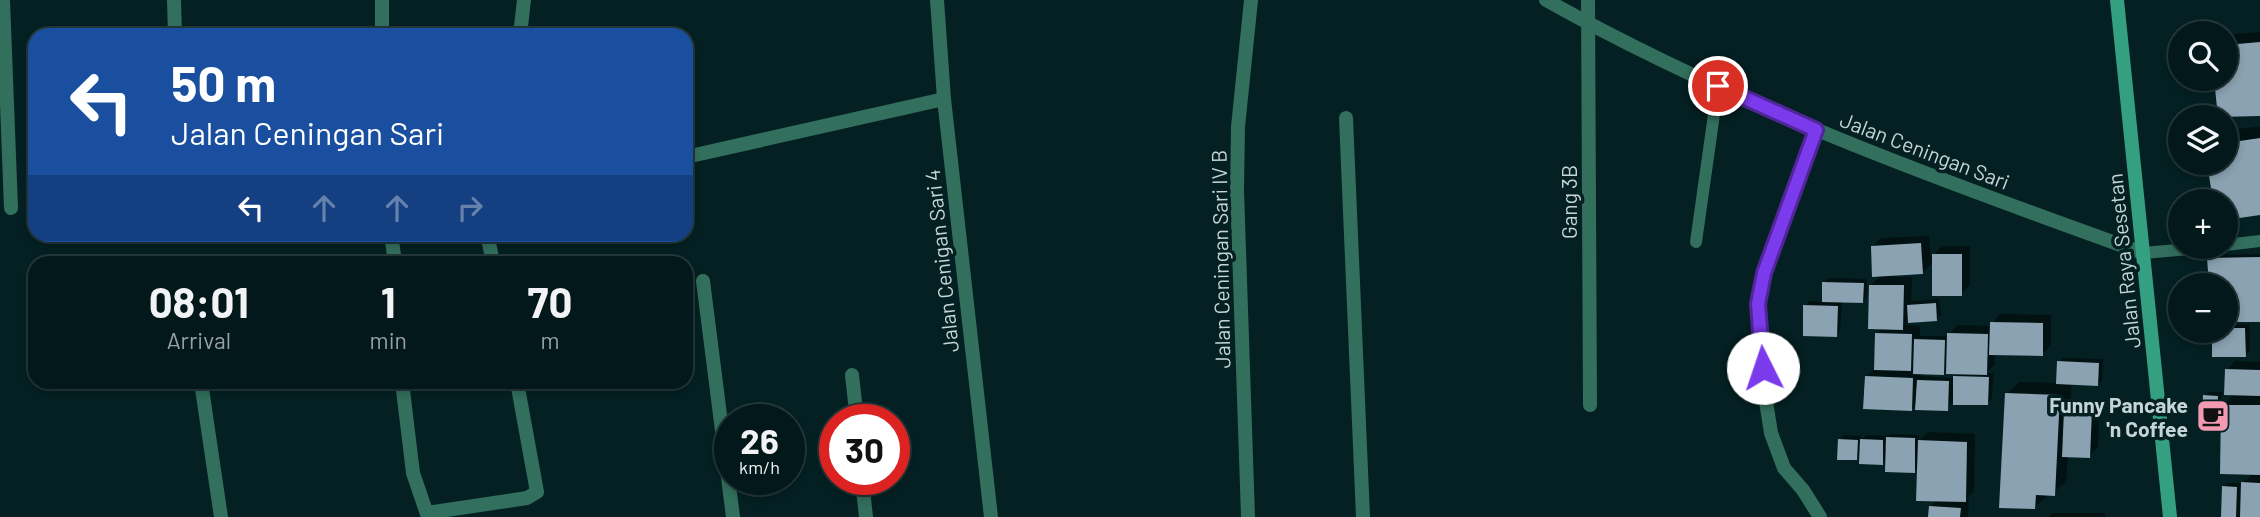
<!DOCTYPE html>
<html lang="en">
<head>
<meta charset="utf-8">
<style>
  body { margin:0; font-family:Barlow,sans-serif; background:#112527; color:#f1f3f6; height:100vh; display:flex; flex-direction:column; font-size:26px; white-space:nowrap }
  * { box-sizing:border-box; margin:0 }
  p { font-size:23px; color:#97a0a2 }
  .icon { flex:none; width:38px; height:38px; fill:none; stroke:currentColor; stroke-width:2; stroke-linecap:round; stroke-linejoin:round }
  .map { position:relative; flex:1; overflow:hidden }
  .sheet { position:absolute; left:28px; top:256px; width:665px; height:133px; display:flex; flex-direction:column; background:#03181a; border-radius:21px; box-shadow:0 4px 10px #0003,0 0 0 2px #243739 }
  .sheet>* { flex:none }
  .top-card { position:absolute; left:28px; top:28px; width:665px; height:214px; border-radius:21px; box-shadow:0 4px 10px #0003,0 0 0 2px #243739; background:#1a4fa0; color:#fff; overflow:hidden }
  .buttons { position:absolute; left:2168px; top:21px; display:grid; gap:14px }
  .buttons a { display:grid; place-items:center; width:70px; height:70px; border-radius:50%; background:#03181a; box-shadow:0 4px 10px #0003,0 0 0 2px #243739; font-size:35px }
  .speed { position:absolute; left:714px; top:404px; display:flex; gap:14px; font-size:35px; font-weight:700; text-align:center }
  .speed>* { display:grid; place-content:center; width:91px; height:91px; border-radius:50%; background:#03181a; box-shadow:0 4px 10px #0003,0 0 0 2px #243739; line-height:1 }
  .speed small { font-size:18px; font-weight:400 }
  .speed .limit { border:10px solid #d22; background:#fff; color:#111 }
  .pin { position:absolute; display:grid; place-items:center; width:60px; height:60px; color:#fff; margin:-30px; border:4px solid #fff; border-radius:50%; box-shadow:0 2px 7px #0007 }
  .me { position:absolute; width:77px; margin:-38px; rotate:356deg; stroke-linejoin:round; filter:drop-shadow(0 0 5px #0008) }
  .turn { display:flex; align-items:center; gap:24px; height:147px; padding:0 28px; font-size:32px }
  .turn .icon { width:91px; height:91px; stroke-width:2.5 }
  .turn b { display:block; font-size:49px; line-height:60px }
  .lanes { display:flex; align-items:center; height:66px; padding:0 28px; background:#0003; justify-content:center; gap:35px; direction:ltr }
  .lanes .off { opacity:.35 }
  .eta { display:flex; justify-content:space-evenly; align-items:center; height:119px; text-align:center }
  .eta b { font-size:42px; font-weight:700; line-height:49px }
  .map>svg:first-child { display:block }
</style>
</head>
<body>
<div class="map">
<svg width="2260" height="517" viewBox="0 0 2260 517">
  <rect width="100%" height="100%" fill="#042022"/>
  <g fill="#0007" fill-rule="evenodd">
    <path d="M2260 32V114L2219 117 2216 79H2226V35Z"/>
    <path d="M2260 126V213L2226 218V201H2215L2209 163H2226V131Z"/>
    <path d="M1929 236 1931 258 1942 246H1970V285L1961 294 1934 261 1922 273 1897 274V277H1912L1911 301 1939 299 1941 315 1936 320 1909 322 1905 325 1920 326V336H1948L1957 325 1991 326 2000 314 2051 315V345L2042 354 1995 353V364L1986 373H1993L1992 399 1987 403H1951L1947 409 1917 403 1912 409 1866 377 1875 368 1876 334 1882 328 1871 285 1882 274 1873 247 1881 238ZM1945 372H1960L1954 378 1921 376V373Z"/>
    <path d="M2260 254V320H2226V285H2211L2209 259 2213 255Z"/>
    <path d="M1828 278 1867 279V297L1863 301H1842L1840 331 1836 335 1805 306 1809 301 1823 302 1824 283Z"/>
    <path d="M2249 324 2250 351 2245 355H2214L2213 331H2226V325Z"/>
    <path d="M2063 358 2103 359 2102 380 2097 385 2072 383 2070 405 2074 402H2100L2098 447 2089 456 2068 455 2066 482 2034 507 2007 394 2019 382 2058 383 2059 362Z"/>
    <path d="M2235 361 2260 362V517H2223V487L2228 483H2243L2253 473 2223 413 2217 419 2205 396 2209 392H2222L2221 407 2235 393 2227 370Z"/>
    <path d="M1928 432 1975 434 1974 491 1966 499H1969L1968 517H1930V507L1938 499 1919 467 1914 471 1887 459 1882 464 1861 453 1856 458 1840 439 1844 435 1861 436V440L1866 435 1889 436 1892 434 1919 435V441Z"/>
    <path d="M2052 513H2105V517H2049Z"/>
  </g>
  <g fill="#8aa2b1">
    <path d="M2260 42V116L2218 117 2214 79H2226V45Z"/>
    <path d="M2260 138V215L2226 220V201H2213L2207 163H2226V143Z"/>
    <path d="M1921 243 1923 274 1872 277 1871 246Z"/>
    <rect x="1932" y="254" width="30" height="42"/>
    <path d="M2260 257V322H2226V285H2209L2207 258Z"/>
    <path d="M1822 282 1864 283 1863 303 1822 302Z"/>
    <path d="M1869 285H1904L1903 330 1868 329Z"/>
    <path d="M1936 303 1937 321 1908 323 1907 305Z"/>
    <path d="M1803 305 1838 306 1837 337 1803 336Z"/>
    <path d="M1990 322 2043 323V356L1989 355Z"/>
    <path d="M2226 328H2245L2246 357H2212V331H2226Z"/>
    <path d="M1875 333 1912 334 1911 371 1874 370Z"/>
    <path d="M1947 333 1988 334 1987 375 1946 374Z"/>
    <path d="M1914 339 1945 340 1944 375 1913 374Z"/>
    <path d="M2057 361 2099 363 2098 386 2056 384Z"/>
    <path d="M2225 369 2260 370V396L2224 395Z"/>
    <path d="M1865 376 1913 378 1912 411 1863 409Z"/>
    <path d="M1953 376 1989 377 1988 405H1953Z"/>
    <path d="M1917 380 1949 381 1948 411 1915 410Z"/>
    <path d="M2005 393 2060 395 2055 496 2036 495 2035 509 1999 508Z"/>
    <path d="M2203 395 2218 396 2217 421H2202Z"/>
    <path d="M2221 405H2260V475L2220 474Z"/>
    <path d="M2064 410H2092L2090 458 2062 457Z"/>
    <path d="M1886 437 1915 438V473L1885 472Z"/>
    <path d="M1838 439 1858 440 1857 460H1837Z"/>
    <path d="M1860 439 1883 440V465L1859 464Z"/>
    <path d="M1918 440 1967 442 1966 502 1916 501Z"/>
    <path d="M2241 482 2260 483V517H2240Z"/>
    <path d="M2222 486 2237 487 2236 517H2221Z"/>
    <path d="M1929 506 1961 508 1960 517H1928Z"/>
  </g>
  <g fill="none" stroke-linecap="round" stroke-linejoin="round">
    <g stroke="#326f5c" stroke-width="12">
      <path d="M1696 242 1718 86"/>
      <path d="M2226 245 2260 241"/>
      <path d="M2143 253 2213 247"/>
    </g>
    <g stroke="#326f5c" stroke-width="14">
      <path d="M3 0 11 208"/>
      <path d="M174 0 175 35"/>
      <path d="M382 0V35"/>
      <path d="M937 0 944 99 991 517"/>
      <path d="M1546 0C1735 106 1939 180 2143 253"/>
      <path d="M1588 0 1590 405"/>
      <path d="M520 35 524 0"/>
      <path d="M1346 118 1363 517"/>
      <path d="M1816 130 1764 273 1758 304 1764 389 1771 433 1784 468 1803 490 1820 517"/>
      <path d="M686 157 944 99"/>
      <path d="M391 234 395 262"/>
      <path d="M487 234 493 262"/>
      <path d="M703 281 733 517"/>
      <path d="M852 375 857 420"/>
      <path d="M201 382 221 517"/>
      <path d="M402 382 413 473 428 517"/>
      <path d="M862 480 866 517"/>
      <path d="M427 513 527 498 537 492 517 382"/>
      <path d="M1248 517 1237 190 1238 127 1251 0"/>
    </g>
    <path stroke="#35a081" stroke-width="14" d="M2117 0 2170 517"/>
  </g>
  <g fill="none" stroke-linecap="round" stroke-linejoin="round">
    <defs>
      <path id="route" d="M1718 86 1816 130 1764 273 1758 304 1763 368"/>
    </defs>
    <use href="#route" stroke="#51269a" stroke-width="18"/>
    <use href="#route" stroke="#7c3aed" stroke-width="12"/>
  </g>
  <defs>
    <symbol id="cafe-square" viewBox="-11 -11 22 22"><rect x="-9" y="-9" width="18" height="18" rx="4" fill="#f19ab2" stroke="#042022"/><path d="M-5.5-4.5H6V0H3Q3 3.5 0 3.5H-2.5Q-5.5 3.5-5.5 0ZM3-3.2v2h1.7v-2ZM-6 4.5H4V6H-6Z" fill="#111"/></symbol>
  </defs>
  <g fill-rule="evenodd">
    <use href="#cafe-square" x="2194" y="397" width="38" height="38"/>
  </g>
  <g text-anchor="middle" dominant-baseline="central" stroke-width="7" stroke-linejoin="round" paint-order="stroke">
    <g font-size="21" fill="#c5d5d6" stroke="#042022">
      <text transform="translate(1925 150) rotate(21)">Jalan Ceningan Sari</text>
      <text transform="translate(1568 202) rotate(-90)">Gang 3B</text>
      <text transform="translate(1220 259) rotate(-91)">Jalan Ceningan Sari IV B</text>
      <text transform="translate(941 261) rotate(-96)">Jalan Cenigan Sari 4</text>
      <text transform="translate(2123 261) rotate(-96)">Jalan Raya Sesetan</text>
    </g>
    <g font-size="21" font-weight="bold" fill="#c5d5d6" stroke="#042022" text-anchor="end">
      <text x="2188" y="404">Funny Pancake<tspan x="2188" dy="24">'n Coffee</tspan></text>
    </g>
  </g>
</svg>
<div class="buttons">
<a><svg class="icon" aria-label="search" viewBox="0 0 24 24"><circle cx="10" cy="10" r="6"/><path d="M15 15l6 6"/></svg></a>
<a><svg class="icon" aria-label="layers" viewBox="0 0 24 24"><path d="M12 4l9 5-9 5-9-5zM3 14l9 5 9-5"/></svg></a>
<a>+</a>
<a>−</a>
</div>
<div class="speed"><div>26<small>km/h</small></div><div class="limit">30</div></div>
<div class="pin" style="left:1718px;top:86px;background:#d93025"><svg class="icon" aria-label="arrive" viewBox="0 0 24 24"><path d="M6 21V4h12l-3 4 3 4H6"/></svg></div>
<svg class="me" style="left:1763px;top:368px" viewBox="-20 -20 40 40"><circle r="19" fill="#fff"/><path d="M0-13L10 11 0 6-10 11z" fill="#7c3aed"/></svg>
<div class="top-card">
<div class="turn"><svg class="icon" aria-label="left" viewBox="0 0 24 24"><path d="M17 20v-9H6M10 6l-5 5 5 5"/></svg><div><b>50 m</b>Jalan Ceningan Sari</div></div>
<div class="lanes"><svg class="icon" aria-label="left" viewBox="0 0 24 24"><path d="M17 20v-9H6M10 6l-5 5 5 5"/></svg><svg class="icon off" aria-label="ahead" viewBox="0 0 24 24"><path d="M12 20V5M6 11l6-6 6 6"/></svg><svg class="icon off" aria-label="ahead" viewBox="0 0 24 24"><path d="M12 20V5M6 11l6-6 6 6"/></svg><svg class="icon off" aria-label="right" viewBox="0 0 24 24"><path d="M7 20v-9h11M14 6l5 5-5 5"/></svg></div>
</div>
<section class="sheet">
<div class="eta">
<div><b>08:01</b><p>Arrival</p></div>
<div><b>1</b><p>min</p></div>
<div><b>70</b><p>m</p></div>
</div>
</section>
</div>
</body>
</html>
